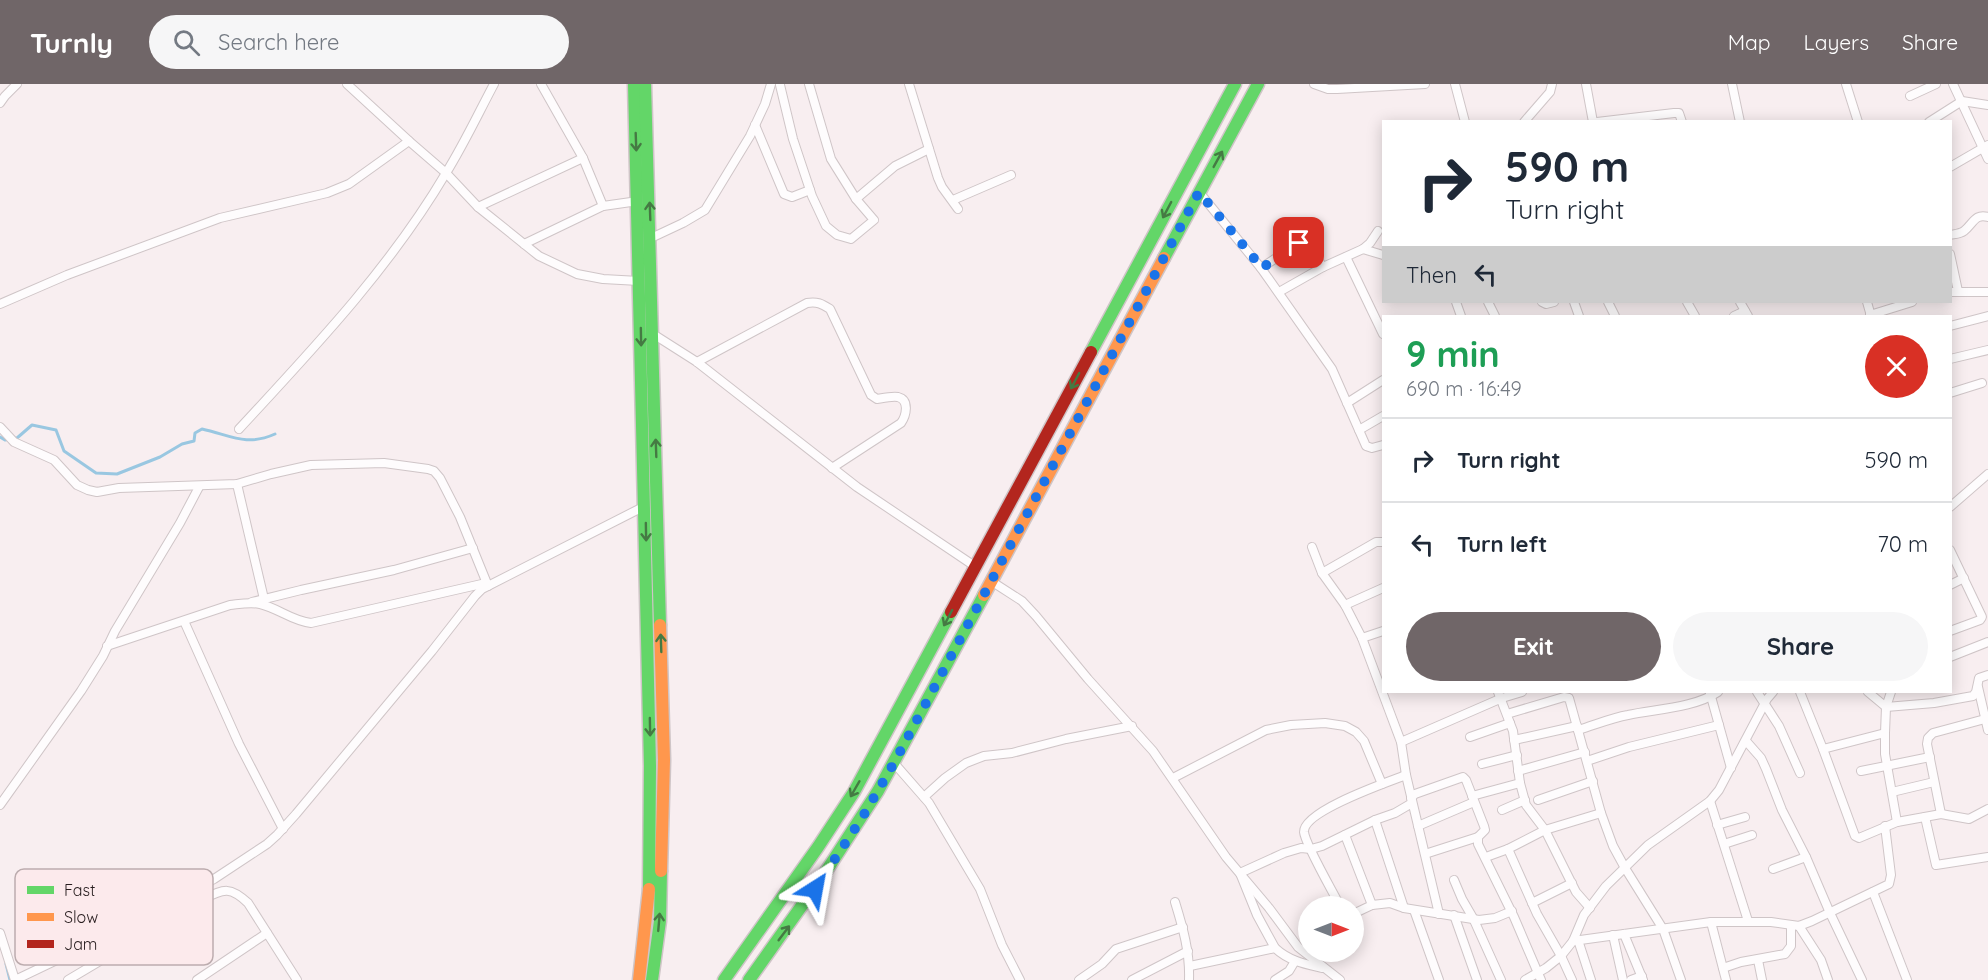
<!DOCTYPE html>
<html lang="en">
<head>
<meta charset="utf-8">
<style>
  body { margin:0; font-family:Quicksand,sans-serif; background:#f6f6f7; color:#1f2937; height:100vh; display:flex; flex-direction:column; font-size:22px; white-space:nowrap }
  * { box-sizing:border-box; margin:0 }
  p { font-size:20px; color:#747a83 }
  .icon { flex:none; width:33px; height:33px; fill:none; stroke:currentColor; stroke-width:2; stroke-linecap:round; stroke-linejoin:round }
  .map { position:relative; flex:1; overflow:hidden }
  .drawer { position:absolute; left:1382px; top:231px; width:570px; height:378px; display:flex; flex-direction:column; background:#fff; border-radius:0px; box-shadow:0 3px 15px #0003 }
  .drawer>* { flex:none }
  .banner { position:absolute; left:1382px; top:36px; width:570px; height:183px; border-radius:0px; box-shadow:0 3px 15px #0003; background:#fff; color:#1f2937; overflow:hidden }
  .needle { width:39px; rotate:90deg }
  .tools { position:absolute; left:1298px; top:812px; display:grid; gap:12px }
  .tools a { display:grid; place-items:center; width:66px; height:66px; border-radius:50%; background:#fff; box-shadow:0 3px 15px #0003; font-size:30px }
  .pin { position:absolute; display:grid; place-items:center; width:51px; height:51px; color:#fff; margin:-26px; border-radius:12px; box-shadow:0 3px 9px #0006 }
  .me { position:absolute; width:66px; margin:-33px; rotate:34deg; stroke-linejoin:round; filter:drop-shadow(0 0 4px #0008) }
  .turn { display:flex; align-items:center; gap:21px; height:126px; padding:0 24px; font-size:27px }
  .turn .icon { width:78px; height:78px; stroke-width:2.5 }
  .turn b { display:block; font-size:42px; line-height:51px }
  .then { display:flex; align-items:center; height:57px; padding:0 24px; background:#0003; gap:12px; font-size:22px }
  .round { display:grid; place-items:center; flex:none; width:63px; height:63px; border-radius:32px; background:#f6f6f7 }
  .headline { display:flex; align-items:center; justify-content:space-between; height:102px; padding:0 24px }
  h1 { font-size:36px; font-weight:800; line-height:45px; color:#1e9e55 }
  .cta { display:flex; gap:12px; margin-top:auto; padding:12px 24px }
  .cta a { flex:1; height:69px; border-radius:36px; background:#706668; color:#fff; font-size:24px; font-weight:800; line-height:69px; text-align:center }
  .cta a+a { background:#f6f6f7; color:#1f2937 }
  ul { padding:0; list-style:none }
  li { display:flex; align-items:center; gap:18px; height:84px; padding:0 24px; border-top:2px solid #e0e1e3 }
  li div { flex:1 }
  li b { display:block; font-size:22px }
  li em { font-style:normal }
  header { display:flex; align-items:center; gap:36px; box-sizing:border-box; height:84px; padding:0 30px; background:#706668; color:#fff }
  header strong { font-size:28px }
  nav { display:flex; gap:33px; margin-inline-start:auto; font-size:21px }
  .search { width:420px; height:54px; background:#f6f6f7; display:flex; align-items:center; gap:15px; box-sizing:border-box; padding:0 21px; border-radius:33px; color:#747a83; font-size:22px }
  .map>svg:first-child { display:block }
</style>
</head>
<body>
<header>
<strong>Turnly</strong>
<div class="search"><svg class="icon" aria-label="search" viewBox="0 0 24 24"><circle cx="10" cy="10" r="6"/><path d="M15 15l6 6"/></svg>Search here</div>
<nav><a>Map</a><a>Layers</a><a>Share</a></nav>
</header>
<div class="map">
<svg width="1988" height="896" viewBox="0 0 1988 896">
  <rect width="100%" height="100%" fill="#f8eef0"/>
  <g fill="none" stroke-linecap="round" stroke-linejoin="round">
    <g stroke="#99c7e1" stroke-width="3">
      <path d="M0 353 5 356 17 354 32 341 56 346 64 367 96 389 117 390 160 373 182 360 194 357 195 349 202 345C230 351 246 363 275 350"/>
      <path d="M6 880 10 896"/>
    </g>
    <defs>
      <g id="street">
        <path d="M347 0 409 57 446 89 478 123 539 172 577 190 603 195 639 197"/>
        <path d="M541 0 583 74 603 122"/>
        <path d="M809 0 831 75 856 115 895 82 929 65"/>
        <path d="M909 0 938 94 942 103 958 125"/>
        <path d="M1314 0 1328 5H1337L1425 0"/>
        <path d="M1455 0 1465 38"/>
        <path d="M1586 0 1593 38"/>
        <path d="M1732 0 1740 38"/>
        <path d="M1846 0 1858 38"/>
        <path d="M1953 0 1988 75"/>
        <path d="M780 1 793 55 812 112 826 142 837 151 851 155 874 136 856 115"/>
        <path d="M1910 12 1936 0"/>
        <path d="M0 19 5 12 17 0"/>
        <path d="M1524 38 1550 8 1552 0"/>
        <path d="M1597 38 1674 29H1679L1682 38"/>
        <path d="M1929 38 1962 17 1988 21"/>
        <path d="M755 41 784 110 792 113 810 106"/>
        <path d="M1950 83 1988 61"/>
        <path d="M1199 108 1261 184 1332 285 1366 362 1372 364 1383 361"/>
        <path d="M953 116 1011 91"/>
        <path d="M478 123 583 74"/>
        <path d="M1950 151C1955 150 1960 150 1964 147 1973 140 1975 129 1988 133"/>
        <path d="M651 154 683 139 705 126 750 52 765 20 771 0"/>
        <path d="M524 160 603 122 638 117"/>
        <path d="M1363 165 1383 171"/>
        <path d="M1950 170 1958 207"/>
        <path d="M1346 173 1383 250"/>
        <path d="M1261 184 1299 159C1311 160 1316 174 1323 183"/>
        <path d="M1279 208 1323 183 1363 165 1370 159 1378 147"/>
        <path d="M1950 208H1988"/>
        <path d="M1456 218 1461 232"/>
        <path d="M1488 218 1495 232"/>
        <path d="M1542 218 1546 220 1554 218"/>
        <path d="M1574 218 1579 232"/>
        <path d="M1608 218 1615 232"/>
        <path d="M1687 218 1695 232"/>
        <path d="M1740 218 1748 232"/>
        <path d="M1867 218 1871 232"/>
        <path d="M0 220 67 191 220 134 327 109 349 100 409 57"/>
        <path d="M1870 231 1912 218"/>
        <path d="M1734 232 1745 227"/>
        <path d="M1950 242 1988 232"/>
        <path d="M653 250 697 278 857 403 976 483"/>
        <path d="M1950 275 1988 266"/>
        <path d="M697 278 807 219C817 217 822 220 830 225L871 311 877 315C883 314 892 312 898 313 910 316 906 332 901 339L832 384"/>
        <path d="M1950 309 1982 299"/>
        <path d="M1347 319 1383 296"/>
        <path d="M0 343 14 358 54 376 77 401 88 406 97 408 119 404 237 400 271 390 311 381 384 379 428 385 434 387 440 394 460 433 488 502"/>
        <path d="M239 345C313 265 390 184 446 89 464 60 478 30 494 0"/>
        <path d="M1359 346 1383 332"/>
        <path d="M237 400 264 515"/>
        <path d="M1950 423 1988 390"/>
        <path d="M1312 463 1322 489 1345 521 1362 554 1401 658 1406 691 1439 830"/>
        <path d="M1950 466 1982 533 1980 536 1950 547"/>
        <path d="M1322 489 1376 458H1383"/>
        <path d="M991 497 1022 517 1036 532 1088 595 1153 667 1226 773 1269 824 1298 863 1340 896"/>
        <path d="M1950 501 1964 494"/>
        <path d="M252 518 301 506 394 486 473 464"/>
        <path d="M1345 521 1383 504"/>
        <path d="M184 537 239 660 283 745"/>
        <path d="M1362 554 1383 547"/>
        <path d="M107 562 230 521C240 520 250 518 260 520 278 524 292 537 311 539L486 499"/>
        <path d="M1950 573 1988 558"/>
        <path d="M1978 603 1988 646"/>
        <path d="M1498 608 1513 647 1520 699 1526 721 1545 746 1576 808 1590 824"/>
        <path d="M1757 608 1779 642 1800 689"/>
        <path d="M1800 608 1823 665 1885 649 1886 623 1891 608"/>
        <path d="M1868 608 1886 623 1934 619 1973 612 1976 608 1979 594 1988 591"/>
        <path d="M1710 609 1731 684"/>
        <path d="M1507 630 1564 613 1569 614 1601 729 1613 762 1625 784 1663 845 1681 896"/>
        <path d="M1578 646C1595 641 1611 634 1628 631 1656 625 1694 624 1718 608"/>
        <path d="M1885 649V670L1897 738"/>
        <path d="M1470 653 1510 639"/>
        <path d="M1514 656 1577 642"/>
        <path d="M1746 657 1761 674 1766 685 1782 726 1806 773 1830 829 1862 896"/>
        <path d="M1401 658 1502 614 1522 608"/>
        <path d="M1823 665 1855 752 1859 754 1897 738 1941 730 1969 735 1988 725"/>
        <path d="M1587 677 1629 663 1719 641"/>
        <path d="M894 679 929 719 980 805 1002 861 1020 896"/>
        <path d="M1482 680 1517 671"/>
        <path d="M1518 687 1585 668"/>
        <path d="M1861 687 1930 673"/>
        <path d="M1173 694 1266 646 1291 641 1325 639 1345 642 1356 648 1364 657 1382 700"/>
        <path d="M1892 708 1934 698"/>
        <path d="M1472 712 1520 699"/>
        <path d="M924 713 945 694 966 679 984 672 1012 669 1066 655 1132 642"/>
        <path d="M1538 716 1593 697"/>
        <path d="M1710 717 1748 837"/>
        <path d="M0 721 81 607 103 572 115 547 180 439 199 403"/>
        <path d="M1502 726 1525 716"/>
        <path d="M1941 730 1927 660 1928 654 1933 649 1985 635"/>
        <path d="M1925 733 1936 781 1988 773"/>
        <path d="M1375 736 1404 824"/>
        <path d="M1717 741 1745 733"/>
        <path d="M1418 742 1474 718"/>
        <path d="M1345 751 1372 821"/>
        <path d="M1724 760 1752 751"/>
        <path d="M1508 765 1537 830 1561 872 1572 896"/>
        <path d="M1425 770 1478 753"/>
        <path d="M1486 773 1508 765 1545 746 1601 729"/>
        <path d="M1773 785 1806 773"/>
        <path d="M1454 796 1462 815 1473 834 1501 896"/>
        <path d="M1873 808 1907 896"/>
        <path d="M1175 818C1183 844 1190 868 1189 896"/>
        <path d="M1532 819 1572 799"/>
        <path d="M1340 822C1333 808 1305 760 1304 748 1303 727 1388 698 1406 691"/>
        <path d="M1414 826 1439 896"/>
        <path d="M1353 830 1372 821 1390 819 1404 824 1479 836 1495 834 1512 827"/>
        <path d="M1454 831 1477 896"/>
        <path d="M1711 838 1726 896"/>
        <path d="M1799 842 1821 876 1828 896"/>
        <path d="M0 849 15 896 151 831 214 795 267 760 277 751 296 730 432 567 475 512 482 505 645 422"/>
        <path d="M1624 850 1643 896"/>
        <path d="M1613 851 1623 896"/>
        <path d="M1578 856 1591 896"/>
        <path d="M1573 857 1711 838H1771L1799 842 1812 837 1889 800 1891 791 1885 742"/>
        <path d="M1275 864 1257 831 1240 789 1284 769 1301 764 1311 765 1322 762 1375 736 1395 729 1412 719 1411 714 1415 710 1463 693 1466 696 1484 742 1485 746 1478 753V760L1514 833 1541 896"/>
        <path d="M1758 876 1762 896"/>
        <path d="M1190 882 1275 864C1289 877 1305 880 1322 884"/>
        <path d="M1723 884 1741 878 1785 870 1791 862V842"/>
        <path d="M68 896 204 815C224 804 231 803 248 819L297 896"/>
        <path d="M197 896 267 849"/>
        <path d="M1079 896 1102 880 1116 865 1183 843"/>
        <path d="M1132 896 1188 867"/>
        <path d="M1275 896 1289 887 1295 877"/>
        <path d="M1525 896 1546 884 1561 872 1573 857 1584 831 1606 802 1648 761 1710 717 1719 706 1767 615 1773 608"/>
        <path d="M1631 896 1642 892"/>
      </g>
      <g id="fast">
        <path d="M634 0 650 682 649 805"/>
        <path d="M645 0 660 541"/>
        <path d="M1164 174 1258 0"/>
        <path d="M1091 268 1235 0"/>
        <path d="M652 896 660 837 661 787"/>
        <path d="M724 896 818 763 854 708 951 528"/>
        <path d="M749 896 825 789 878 707 984 511"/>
      </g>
      <g id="slow">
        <path d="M984 511 1164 174"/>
        <path d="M660 541 664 676 661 787"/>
        <path d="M639 896 649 805"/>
      </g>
      <path id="jam" d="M951 528 1091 268"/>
    </defs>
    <use href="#street" stroke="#cfc5c7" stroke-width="10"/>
    <use href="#fast" stroke="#cfc5c7" stroke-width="15"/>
    <use href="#slow" stroke="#cfc5c7" stroke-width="15"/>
    <use href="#jam" stroke="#cfc5c7" stroke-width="15"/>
    <use href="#street" stroke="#fefcfd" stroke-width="8"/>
    <use href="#fast" stroke="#63d668" stroke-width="12"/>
    <use href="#slow" stroke="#ff974d" stroke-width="12"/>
    <use href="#jam" stroke="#b3261e" stroke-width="12"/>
  </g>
  <defs><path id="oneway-shaft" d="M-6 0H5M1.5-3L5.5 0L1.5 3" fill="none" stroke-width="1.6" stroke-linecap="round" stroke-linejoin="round" transform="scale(1.5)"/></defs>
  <g stroke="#457a43">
    <use href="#oneway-shaft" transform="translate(636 58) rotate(88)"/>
    <use href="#oneway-shaft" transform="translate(1218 75) rotate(-61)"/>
    <use href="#oneway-shaft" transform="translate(1167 126) rotate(118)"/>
    <use href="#oneway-shaft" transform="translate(650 127) rotate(-92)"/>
    <use href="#oneway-shaft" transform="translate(641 253) rotate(89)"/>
    <use href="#oneway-shaft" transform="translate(1075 297) rotate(118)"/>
    <use href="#oneway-shaft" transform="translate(656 364) rotate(-92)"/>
    <use href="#oneway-shaft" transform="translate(646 448) rotate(89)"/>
    <use href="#oneway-shaft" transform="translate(948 534) rotate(118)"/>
    <use href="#oneway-shaft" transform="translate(661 559) rotate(-92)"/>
    <use href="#oneway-shaft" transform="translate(650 643) rotate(89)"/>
    <use href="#oneway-shaft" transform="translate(855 705) rotate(120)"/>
    <use href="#oneway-shaft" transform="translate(659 838) rotate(-85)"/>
    <use href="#oneway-shaft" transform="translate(784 849) rotate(-53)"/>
  </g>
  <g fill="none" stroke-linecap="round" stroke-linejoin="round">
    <path stroke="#1a73e8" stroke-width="10" stroke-dasharray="0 18" d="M815 805 862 734 894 679 1199 108 1262 184 1299 159"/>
  </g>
  <rect x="15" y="785" width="198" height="96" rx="9" fill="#fceaec" stroke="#bcacae" stroke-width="1.5"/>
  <rect x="27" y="802" width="27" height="8" fill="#63d668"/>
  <rect x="27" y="829" width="27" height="8" fill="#ff974d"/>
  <rect x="27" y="856" width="27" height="8" fill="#b3261e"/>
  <g font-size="16" fill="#271d1e">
    <text x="64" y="812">Fast</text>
    <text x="64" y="839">Slow</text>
    <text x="64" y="866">Jam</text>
  </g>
</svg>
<div class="tools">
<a><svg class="needle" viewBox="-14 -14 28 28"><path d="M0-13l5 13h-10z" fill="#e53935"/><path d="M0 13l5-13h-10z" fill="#747a83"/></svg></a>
</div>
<div class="pin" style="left:1299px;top:159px;background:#d93025"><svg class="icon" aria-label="arrive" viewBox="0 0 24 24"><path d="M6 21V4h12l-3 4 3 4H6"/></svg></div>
<svg class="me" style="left:815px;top:805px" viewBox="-20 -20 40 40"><path d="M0-17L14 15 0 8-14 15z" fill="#1a73e8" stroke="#fff" stroke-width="4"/></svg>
<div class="banner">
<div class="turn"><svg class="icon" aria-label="right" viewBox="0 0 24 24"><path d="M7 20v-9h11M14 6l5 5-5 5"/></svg><div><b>590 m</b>Turn right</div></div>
<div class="then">Then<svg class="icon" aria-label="left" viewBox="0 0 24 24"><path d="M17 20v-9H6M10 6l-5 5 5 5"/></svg></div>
</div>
<section class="drawer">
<div class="headline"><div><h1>9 min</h1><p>690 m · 16:49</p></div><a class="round" style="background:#d93025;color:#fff"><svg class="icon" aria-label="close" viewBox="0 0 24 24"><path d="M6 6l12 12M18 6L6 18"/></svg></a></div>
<ul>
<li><svg class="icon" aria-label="right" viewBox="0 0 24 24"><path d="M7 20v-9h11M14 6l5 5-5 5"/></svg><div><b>Turn right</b></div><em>590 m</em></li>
<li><svg class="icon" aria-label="left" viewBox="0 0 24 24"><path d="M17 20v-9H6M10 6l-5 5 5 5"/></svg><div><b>Turn left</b></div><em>70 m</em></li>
</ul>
<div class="cta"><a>Exit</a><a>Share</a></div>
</section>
</div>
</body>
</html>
